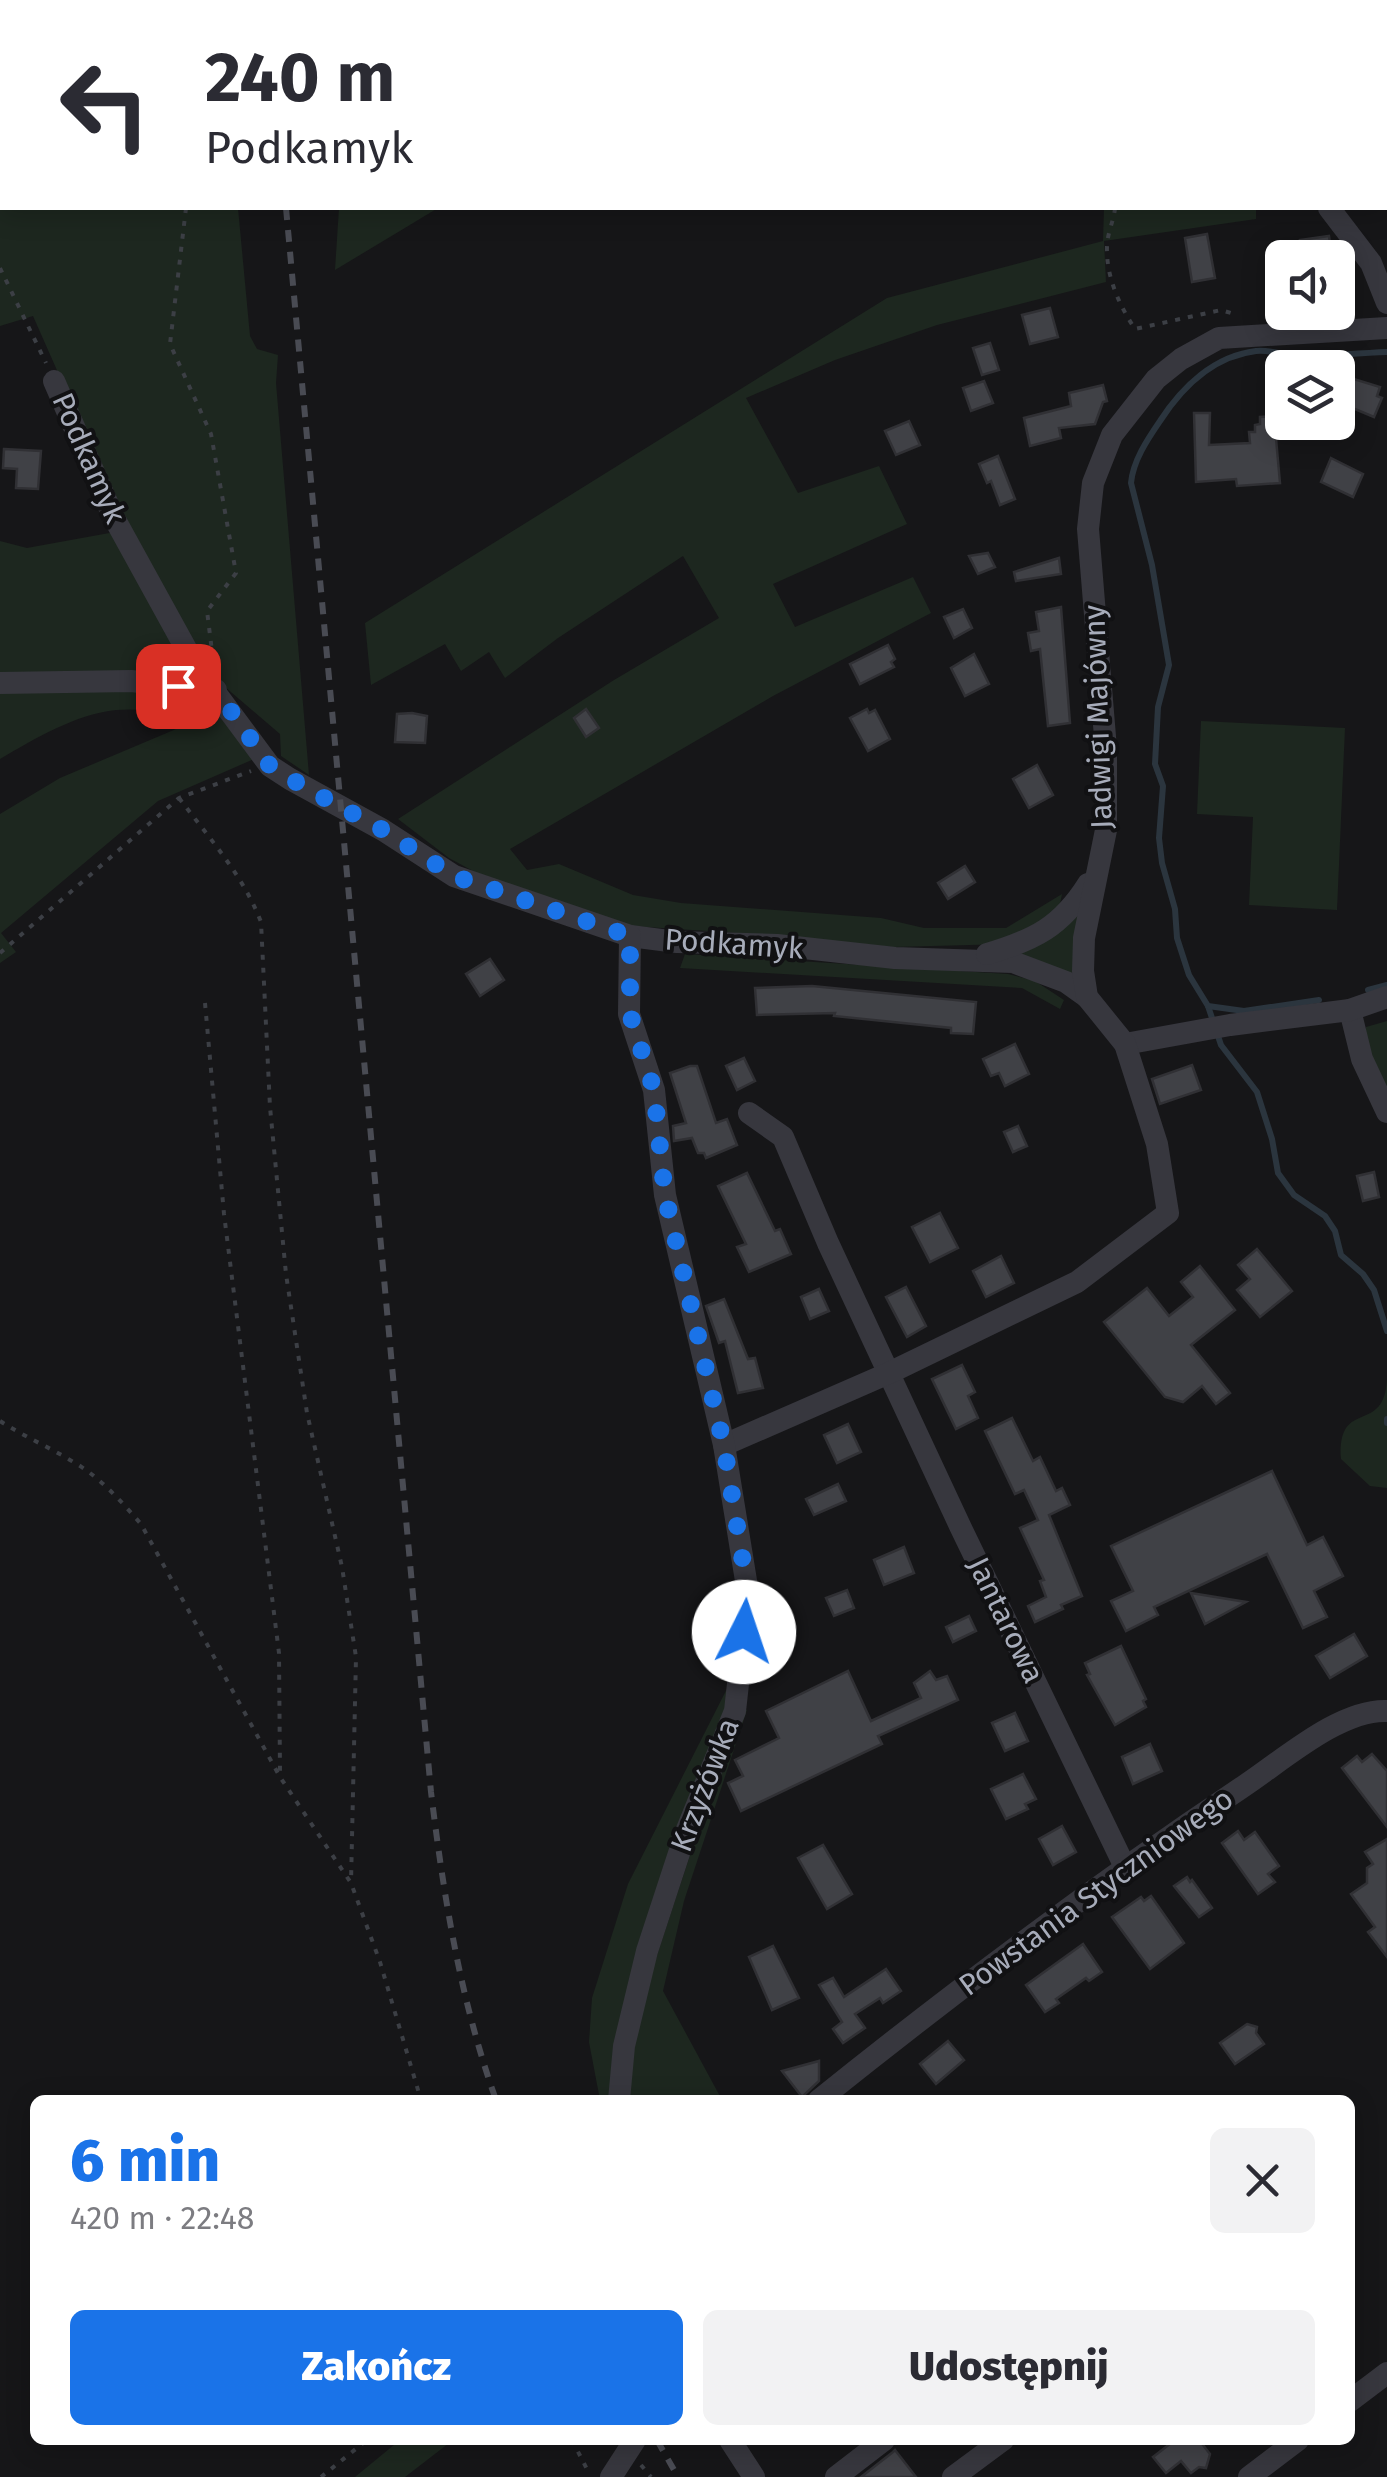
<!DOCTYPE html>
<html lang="pl">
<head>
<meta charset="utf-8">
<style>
  body { margin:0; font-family:"Fira Sans",sans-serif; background:#f2f2f3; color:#2b2b33; height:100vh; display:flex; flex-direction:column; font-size:38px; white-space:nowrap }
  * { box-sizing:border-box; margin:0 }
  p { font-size:32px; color:#7c7c81 }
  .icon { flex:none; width:55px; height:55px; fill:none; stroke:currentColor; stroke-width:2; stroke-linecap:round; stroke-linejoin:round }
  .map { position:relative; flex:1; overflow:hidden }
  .side { position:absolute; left:30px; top:2095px; width:1325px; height:350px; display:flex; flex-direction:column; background:#fff; border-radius:15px; box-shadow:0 5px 25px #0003 }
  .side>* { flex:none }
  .banner { position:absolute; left:0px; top:0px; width:1388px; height:210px; box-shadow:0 5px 25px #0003; background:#fff; color:#2b2b33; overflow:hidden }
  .fabs { position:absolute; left:1265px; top:240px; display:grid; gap:20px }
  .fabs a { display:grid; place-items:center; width:90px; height:90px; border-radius:15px; background:#fff; box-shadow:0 5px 25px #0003; font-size:50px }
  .pin { position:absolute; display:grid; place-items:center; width:85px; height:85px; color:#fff; margin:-42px; border-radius:20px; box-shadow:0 5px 15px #0006 }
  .me { position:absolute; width:110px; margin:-55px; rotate:4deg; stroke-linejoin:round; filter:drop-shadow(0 0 8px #0008) }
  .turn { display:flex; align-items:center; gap:35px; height:210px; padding:0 40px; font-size:45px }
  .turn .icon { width:130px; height:130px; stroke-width:2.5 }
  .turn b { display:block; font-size:70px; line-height:85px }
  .round { display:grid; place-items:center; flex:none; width:105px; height:105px; border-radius:15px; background:#f2f2f3 }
  .headline { display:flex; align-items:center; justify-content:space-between; height:170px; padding:0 40px }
  h1 { font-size:60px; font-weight:800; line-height:75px; color:#1a73e8 }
  .cta { display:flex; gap:20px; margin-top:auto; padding:20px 40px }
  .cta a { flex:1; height:115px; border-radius:15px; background:#1a73e8; color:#fff; font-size:40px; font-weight:800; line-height:115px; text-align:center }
  .cta a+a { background:#f2f2f3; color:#2b2b33 }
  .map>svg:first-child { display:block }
</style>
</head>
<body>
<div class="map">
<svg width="1387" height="2477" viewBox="0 0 1387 2477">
  <rect width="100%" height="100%" fill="#161618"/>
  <g fill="#1d271f">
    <path d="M0 0H213V2H2V208H238L250 336 257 349 278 355 276 383 309 775 281 756 280 734 197 663 117 506 33 316 0 326Z"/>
    <path d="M318 0H778L774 2Z"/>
    <path d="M1108 0H1264L1108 2Z"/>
    <path d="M339 208H438L335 270Z"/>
    <path d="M1104 208H1256V219L1104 241 1106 282 937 325 835 360 746 398 798 493 879 466 907 524 773 584 795 627 913 577 931 613 773 696 510 849 527 870 559 864 633 895 681 903 881 918 924 928H1006L1062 894 1059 909 1009 944 893 947 783 936 631 926 508 890 449 858 398 819 614 680 719 618 683 556 558 638 505 678 489 652 461 671 445 644 371 685 365 623 887 298 1103 241Z"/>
    <path d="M115 532 177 649 153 672 0 675V541L27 548Z"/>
    <path d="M135 684 221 703 254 759 158 801 1 933 16 952 0 963V814L60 778 188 724 187 716C163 712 140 708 116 710 76 714 34 739 0 759V687Z"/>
    <path d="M1201 721 1345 728 1337 910 1249 905 1253 817 1197 814Z"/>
    <path d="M1083 903 1075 974 1008 957Z"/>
    <path d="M685 954 1008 974 1035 981 1064 1000 1060 1009 1022 988 680 968Z"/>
    <path d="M1387 1021V1093L1366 1044V1027Z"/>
    <path d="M1387 1378V1488L1370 1486 1341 1459C1337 1396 1385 1437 1387 1378Z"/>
    <path d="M738 1667 614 2100H600L589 2042 592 1998 628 1884Z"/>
    <path d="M739 1707 747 1710 684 1901 663 1991 722 2100H624L633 2028Z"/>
    <path d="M400 2440H453L405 2477H355Z"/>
  </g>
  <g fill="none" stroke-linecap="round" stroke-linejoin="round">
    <g stroke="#2b353e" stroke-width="6">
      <path d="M1387 352C1359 353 1330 356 1302 357 1287 357 1272 349 1256 351 1214 356 1182 387 1160 421 1147 440 1133 461 1131 483L1152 565 1169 665 1158 707 1155 764 1163 786 1159 838 1162 863 1175 909 1177 938 1189 975 1208 1006 1221 1045 1257 1092 1272 1139 1278 1173 1294 1195 1325 1216 1335 1231 1341 1255 1363 1274 1374 1290 1387 1331"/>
      <path d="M1368 990 1387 985"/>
      <path d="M1208 1006 1244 1011 1319 1000"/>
      <path d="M1387 1419V1423"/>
    </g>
  </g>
  <g fill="#404146" stroke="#303034" stroke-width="2.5">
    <path d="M1207 234 1215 278 1192 282 1185 238Z"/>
    <path d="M1329 236 1332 258H1303L1300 240Z"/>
    <path d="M1050 308 1058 337 1030 344 1022 315Z"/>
    <path d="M990 343 999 370 982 375 973 348Z"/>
    <path d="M1344 376 1380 387 1377 396 1382 398 1374 417 1338 402Z"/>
    <path d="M984 381 993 403 971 411 963 388Z"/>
    <path d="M1103 385 1107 401 1103 402 1095 424 1059 428 1061 438 1030 446 1024 418 1071 406 1069 393Z"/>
    <path d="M1194 413H1210L1209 445 1250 443 1249 432H1255V425L1260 424V417L1274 416 1280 483 1237 486 1236 479 1196 482Z"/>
    <path d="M909 421 920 445 896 455 885 431Z"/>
    <path d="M4 449 41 451 38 489 16 488 17 469 3 468Z"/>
    <path d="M998 456 1015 499 1000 505 991 481 987 483 979 464Z"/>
    <path d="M1331 458 1363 474 1353 497 1321 482Z"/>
    <path d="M988 553 995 567 978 574 969 556Z"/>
    <path d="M1059 558 1061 574 1016 581 1014 572Z"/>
    <path d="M1061 607 1070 723 1048 726 1040 649 1031 651 1028 633 1039 631 1036 612Z"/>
    <path d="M963 609 972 628 954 638 944 617Z"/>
    <path d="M888 645 895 659 891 662 894 667 860 684 850 664Z"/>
    <path d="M974 654 989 684 965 696 951 668Z"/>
    <path d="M586 709 599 728 586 737 574 718Z"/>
    <path d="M867 709 869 713 875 710 890 739 868 751 850 718Z"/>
    <path d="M412 713 427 716 425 743 395 742 397 714Z"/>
    <path d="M1037 765 1053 795 1029 808 1013 779Z"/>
    <path d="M965 866 975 882 948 899 938 883Z"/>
    <path d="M490 959 504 980 480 996 466 974Z"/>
    <path d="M812 986 976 1002 973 1034 951 1033V1028L834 1016 835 1013 757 1015 755 988Z"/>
    <path d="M1015 1044 1029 1074 1005 1086 999 1073 991 1076 983 1059Z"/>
    <path d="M744 1058 755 1081 737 1090 726 1066Z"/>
    <path d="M1192 1065 1201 1090 1160 1104 1152 1079Z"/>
    <path d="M690 1066H697L716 1123 727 1119 737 1145 706 1158 704 1153H698L692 1138 674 1141 673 1126 686 1123 670 1073Z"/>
    <path d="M1018 1126 1027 1146 1013 1152 1004 1132Z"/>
    <path d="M1374 1172 1379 1197 1363 1201 1357 1176Z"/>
    <path d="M747 1173 775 1231 780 1229 791 1254 749 1272 737 1247 746 1244 718 1186Z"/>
    <path d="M940 1213 958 1248 930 1262 912 1227Z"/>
    <path d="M1257 1249 1292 1291 1260 1317 1237 1290 1250 1279 1238 1265Z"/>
    <path d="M1001 1256 1014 1283 986 1297 973 1271Z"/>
    <path d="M1200 1266 1235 1310 1191 1345 1230 1393 1216 1404 1202 1386 1183 1402 1165 1397 1104 1322 1147 1288 1169 1316 1193 1297 1181 1282Z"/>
    <path d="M906 1287 926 1326 907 1337 886 1297Z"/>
    <path d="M819 1289 829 1311 810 1319 801 1297Z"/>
    <path d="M724 1299 748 1359 755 1358 763 1388 738 1393 725 1341 719 1343 706 1306Z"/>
    <path d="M962 1365 975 1392 968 1396 978 1418 956 1429 932 1379Z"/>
    <path d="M1012 1418 1033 1461 1040 1457 1056 1491 1062 1488 1070 1505 1049 1515 1082 1596 1061 1605 1063 1609 1035 1622 1028 1606 1046 1597 1040 1581 1044 1580 1020 1528 1038 1520 1024 1490 1015 1494 985 1431Z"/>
    <path d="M848 1424 861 1452 837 1463 824 1435Z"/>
    <path d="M1272 1471 1307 1545 1323 1537 1343 1576 1314 1591 1327 1617 1303 1628 1267 1554 1154 1607 1158 1615 1126 1631 1111 1601 1133 1591 1111 1546Z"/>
    <path d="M838 1484 846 1501 814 1515 806 1499Z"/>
    <path d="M904 1547 914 1573 884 1585 874 1560Z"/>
    <path d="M847 1590 854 1608 834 1616 826 1598Z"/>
    <path d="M1191 1593 1246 1602 1205 1624Z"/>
    <path d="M969 1616 976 1631 953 1642 946 1627Z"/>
    <path d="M1354 1634 1367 1656 1330 1678 1316 1656Z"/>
    <path d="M1121 1646 1146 1699 1143 1701 1146 1707 1115 1725 1087 1675 1090 1674 1085 1663Z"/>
    <path d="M848 1671 871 1721 921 1698 914 1683 930 1671 936 1680 947 1676 958 1700 878 1736 882 1744 741 1811 728 1783 743 1776 735 1760 779 1738 766 1711Z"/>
    <path d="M1015 1713 1028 1741 1005 1751 992 1723Z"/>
    <path d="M1150 1744 1162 1771 1133 1784 1122 1757Z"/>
    <path d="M1372 1754 1387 1771V1827L1342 1768 1357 1756 1362 1762Z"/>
    <path d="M1023 1774 1036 1799 1025 1804 1028 1809 1006 1819 991 1789Z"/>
    <path d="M1062 1826 1076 1852 1053 1865 1039 1839Z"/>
    <path d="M1238 1831 1244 1840 1255 1832 1279 1866 1268 1874 1275 1882 1258 1894 1222 1843Z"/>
    <path d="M1387 1839V1957L1368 1932 1375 1927 1351 1894 1367 1883V1868L1373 1864 1365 1852Z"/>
    <path d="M823 1845 852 1894 827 1909 798 1858Z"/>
    <path d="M1187 1877 1190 1882 1192 1880 1212 1908 1199 1917 1174 1886Z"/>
    <path d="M1151 1896 1184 1943 1150 1969 1112 1917 1141 1897 1144 1901Z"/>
    <path d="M1083 1944 1102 1972 1089 1981 1086 1978 1056 1999 1059 2003 1045 2012 1026 1985Z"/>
    <path d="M773 1946 799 1998 772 2010 749 1957Z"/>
    <path d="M886 1969 901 1991 883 2003 880 1998 855 2014 865 2028 843 2043 833 2029 842 2022 819 1985 833 1978 844 1997Z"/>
    <path d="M1247 2024 1257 2027 1256 2033 1264 2044 1235 2064 1220 2043Z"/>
    <path d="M948 2041 964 2060 936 2084 920 2064Z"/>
    <path d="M819 2061V2081L802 2097 782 2071Z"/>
    <path d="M1175 2440H1199L1210 2454 1206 2468 1199 2467 1191 2473 1181 2461 1166 2473 1153 2457Z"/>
    <path d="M895 2450 916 2477H861L893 2452Z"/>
  </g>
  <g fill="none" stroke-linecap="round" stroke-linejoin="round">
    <g stroke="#3c3f45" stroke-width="4" stroke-dasharray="5 8" stroke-linecap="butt">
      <path d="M190 0V2"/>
      <path d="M1110 0V2"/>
      <path d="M186 208 170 344 211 434 236 573 207 611 212 651"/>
      <path d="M1115 208C1114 220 1107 234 1107 247 1106 276 1119 305 1135 329L1221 310 1234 314"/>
      <path d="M0 268 46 363"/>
      <path d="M179 798C209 838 243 875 261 922L270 1107 286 1274 307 1413 342 1567 356 1657 351 1883"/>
      <path d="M0 953 179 798 251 771"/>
      <path d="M205 1003 224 1214 279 1653 280 1772"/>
      <path d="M0 1421C23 1436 47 1446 70 1460 98 1475 120 1500 141 1524L280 1777 351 1883 380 1962 421 2100"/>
      <path d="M572 2440 589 2473"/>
      <path d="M641 2465 651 2477"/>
      <path d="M321 2477 367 2440"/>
    </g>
    <g stroke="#37373e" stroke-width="22">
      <path d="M1344 2V0"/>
      <path d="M1329 208 1371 263 1387 303"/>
      <path d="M54 381 113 516 195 665 270 766 290 779 383 830 454 876 630 936 677 942 777 945 895 958 1013 962 1066 982 1087 997"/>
      <path d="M0 683 131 681 216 690"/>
      <path d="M987 954C1034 940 1061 927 1088 884"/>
      <path d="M1350 1010 1362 1059 1387 1112"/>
      <path d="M1125 1044 1230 1025 1350 1010 1387 997"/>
      <path d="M749 1113 783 1137 828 1243 960 1526 1125 1867"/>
      <path d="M724 1445 889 1373 1077 1282 1168 1213 1157 1144 1125 1044 1087 997 1083 971 1084 938 1106 830V749L1088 529 1093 483 1112 435 1156 379 1181 359 1219 338 1387 328"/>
      <path d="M619 2100 624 2046 647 1951 686 1832 735 1711 748 1593 724 1445 665 1195 654 1090 629 1014 630 936"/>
      <path d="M819 2100C956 1990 1096 1885 1241 1788 1281 1762 1339 1709 1387 1711"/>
      <path d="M1350 2401 1387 2373"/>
      <path d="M730 2440 754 2477"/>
      <path d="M611 2477 635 2440"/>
      <path d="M836 2477 884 2440"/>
      <path d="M953 2477 1003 2440"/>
      <path d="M1249 2477 1298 2440"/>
    </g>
    <g stroke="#494b53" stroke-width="6" stroke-dasharray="12 10" stroke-linecap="butt">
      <path d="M255 0 256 2"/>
      <path d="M286 208 431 1792C444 1898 460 1999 496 2100"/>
      <path d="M657 2440 678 2477"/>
    </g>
  </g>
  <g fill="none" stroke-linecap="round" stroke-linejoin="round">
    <path stroke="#1a73e8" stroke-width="18" stroke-dasharray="0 32.4" d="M178 686 216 690 270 766 306 788 383 830 454 876 630 936V1014L654 1090 665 1195 724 1446 748 1593 744 1632"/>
  </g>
  <g text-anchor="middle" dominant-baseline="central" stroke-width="8" stroke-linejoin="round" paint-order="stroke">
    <g font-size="30" fill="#a7acba" stroke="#111113">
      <text transform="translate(89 458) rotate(66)">Podkamyk</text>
      <text transform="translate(1098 717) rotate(-92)">Jadwigi Majówny</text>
      <text transform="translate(734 944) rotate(4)">Podkamyk</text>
      <text transform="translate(1006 1620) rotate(64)">Jantarowa</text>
      <text transform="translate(705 1785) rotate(-69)">Krzyżówka</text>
      <text transform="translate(1096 1892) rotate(-36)">Powstania Styczniowego</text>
    </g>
  </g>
</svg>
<div class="fabs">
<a><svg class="icon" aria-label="sound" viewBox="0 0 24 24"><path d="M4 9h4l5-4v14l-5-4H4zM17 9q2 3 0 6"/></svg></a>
<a><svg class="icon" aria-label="layers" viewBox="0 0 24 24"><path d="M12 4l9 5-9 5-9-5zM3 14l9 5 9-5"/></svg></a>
</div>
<div class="pin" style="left:178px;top:686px;background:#d93025"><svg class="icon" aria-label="arrive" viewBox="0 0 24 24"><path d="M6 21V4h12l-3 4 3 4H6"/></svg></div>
<svg class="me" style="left:744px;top:1632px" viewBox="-20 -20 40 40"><circle r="19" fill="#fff"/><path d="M0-13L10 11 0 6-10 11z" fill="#1a73e8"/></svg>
<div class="banner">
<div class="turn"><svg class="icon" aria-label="left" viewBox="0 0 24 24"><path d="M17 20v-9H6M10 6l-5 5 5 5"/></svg><div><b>240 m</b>Podkamyk</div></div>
</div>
<section class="side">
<div class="headline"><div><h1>6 min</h1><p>420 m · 22:48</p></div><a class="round"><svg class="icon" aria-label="close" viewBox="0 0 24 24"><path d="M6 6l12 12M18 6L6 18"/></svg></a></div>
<div class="cta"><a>Zakończ</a><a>Udostępnij</a></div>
</section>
</div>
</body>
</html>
